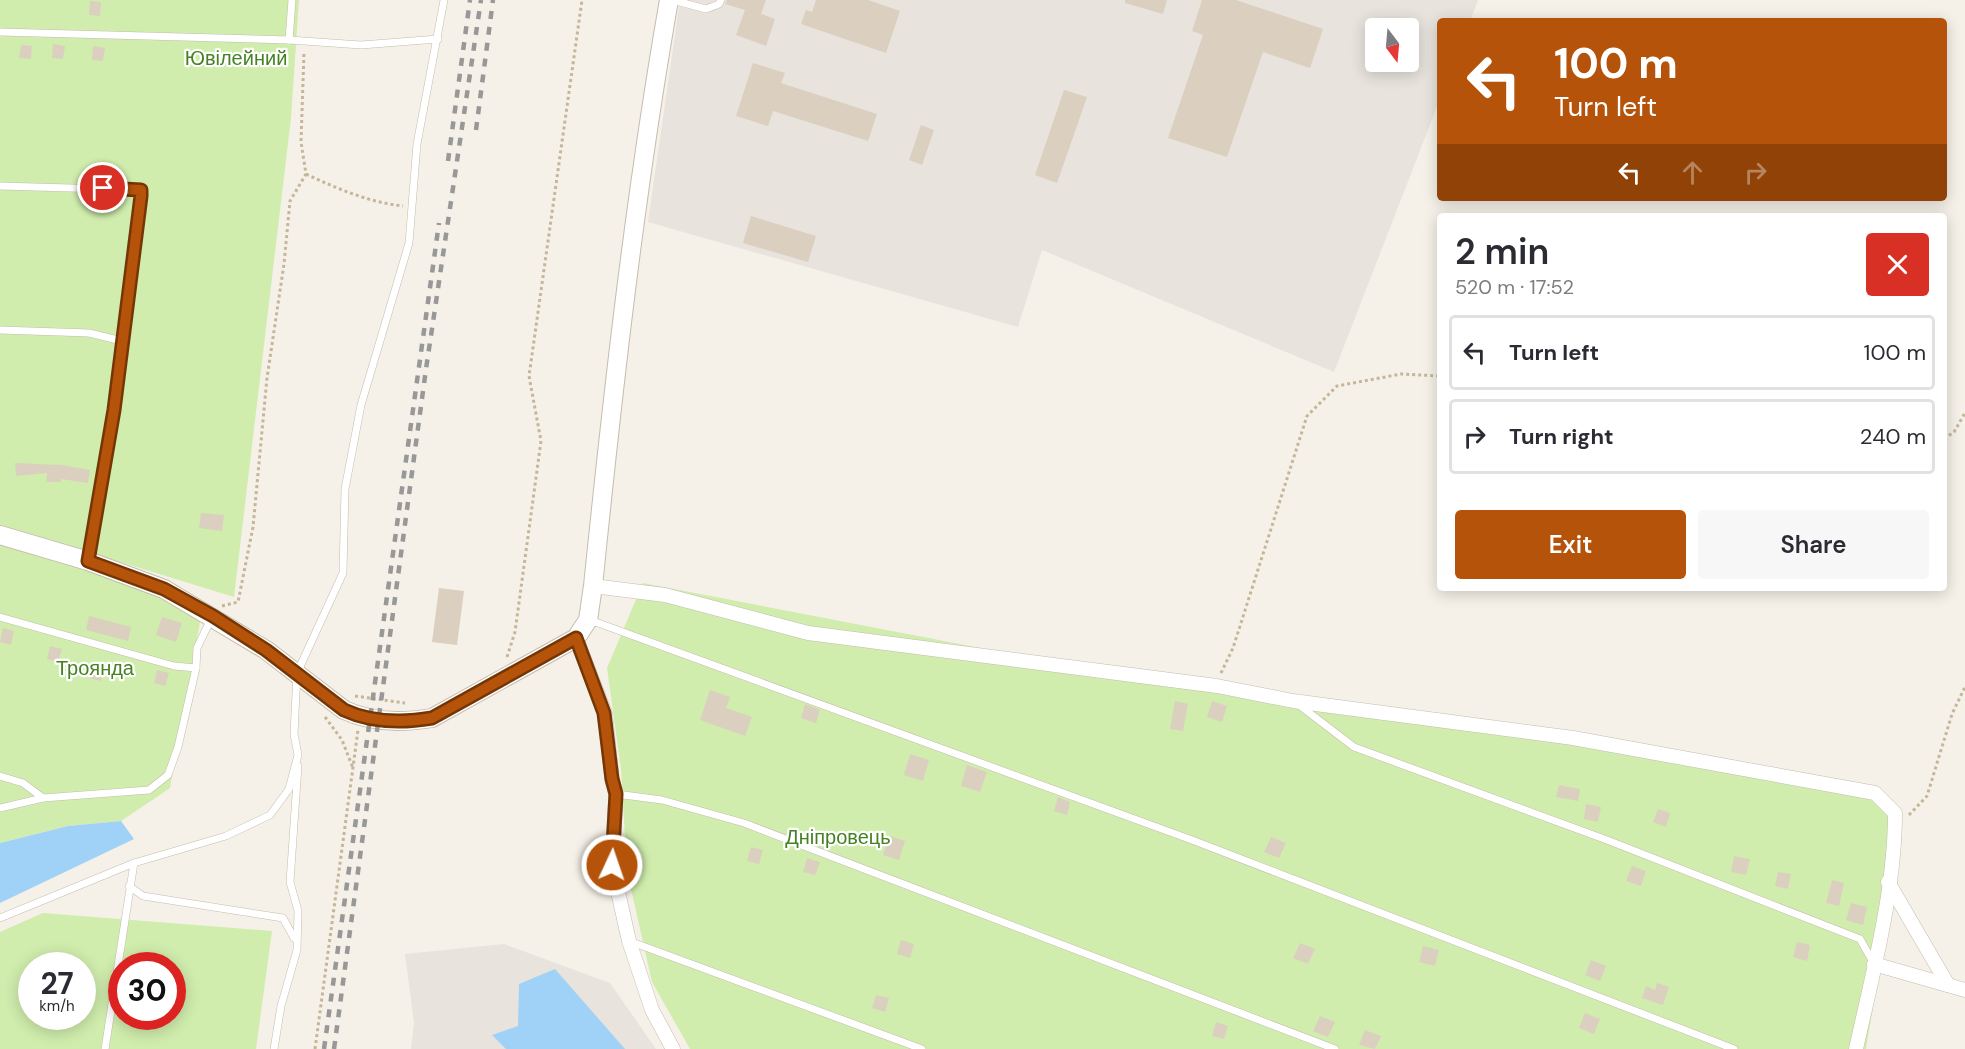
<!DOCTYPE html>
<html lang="en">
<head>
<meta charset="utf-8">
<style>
  body { margin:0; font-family:"DM Sans",sans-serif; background:#f7f7f7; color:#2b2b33; height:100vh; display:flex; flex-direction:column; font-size:22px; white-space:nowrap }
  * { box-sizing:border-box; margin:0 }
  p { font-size:20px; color:#7c7c81 }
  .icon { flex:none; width:33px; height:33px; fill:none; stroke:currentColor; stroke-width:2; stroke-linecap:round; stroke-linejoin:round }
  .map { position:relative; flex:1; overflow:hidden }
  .panel { position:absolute; left:1437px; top:213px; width:510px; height:378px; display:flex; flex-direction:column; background:#fff; border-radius:6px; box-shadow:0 3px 15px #0003 }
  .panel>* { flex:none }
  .banner { position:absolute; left:1437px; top:18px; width:510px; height:183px; border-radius:6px; box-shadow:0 3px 15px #0003; background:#b45309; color:#fff; overflow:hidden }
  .needle { width:39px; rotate:164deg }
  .controls { position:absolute; left:1365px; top:18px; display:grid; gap:12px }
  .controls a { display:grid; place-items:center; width:54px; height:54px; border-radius:6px; background:#fff; box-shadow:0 3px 15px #0003; font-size:30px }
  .speed { position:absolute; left:18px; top:952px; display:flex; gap:12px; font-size:30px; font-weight:700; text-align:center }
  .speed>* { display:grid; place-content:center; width:78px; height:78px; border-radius:50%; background:#fff; box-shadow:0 3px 15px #0003; line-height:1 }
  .speed small { font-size:15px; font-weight:400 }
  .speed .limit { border:9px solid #d22; background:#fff; color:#111 }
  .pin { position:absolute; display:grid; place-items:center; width:51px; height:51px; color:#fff; margin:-26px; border:3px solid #fff; border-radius:50%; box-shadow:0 2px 6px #0007 }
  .me { position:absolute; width:66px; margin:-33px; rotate:3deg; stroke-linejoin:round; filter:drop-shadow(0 0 4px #0008) }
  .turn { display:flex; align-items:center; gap:21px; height:126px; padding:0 18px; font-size:27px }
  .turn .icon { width:78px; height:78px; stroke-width:2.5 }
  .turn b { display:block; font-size:42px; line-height:51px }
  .lanes { display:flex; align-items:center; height:57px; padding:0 18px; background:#0003; justify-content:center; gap:30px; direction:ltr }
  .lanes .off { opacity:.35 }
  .round { display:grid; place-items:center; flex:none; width:63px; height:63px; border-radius:6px; background:#f7f7f7 }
  .headline { display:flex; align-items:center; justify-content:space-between; height:102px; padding:0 18px }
  h1 { font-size:36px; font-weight:600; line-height:45px }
  .cta { display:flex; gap:12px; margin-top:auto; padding:12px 18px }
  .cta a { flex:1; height:69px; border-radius:6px; background:#b45309; color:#fff; font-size:24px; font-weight:600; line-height:69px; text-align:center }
  .cta a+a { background:#f7f7f7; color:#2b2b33 }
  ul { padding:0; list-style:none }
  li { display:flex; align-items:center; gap:18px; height:75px; margin:0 12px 9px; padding:0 6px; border:3px solid #e1e1e2; border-radius:6px }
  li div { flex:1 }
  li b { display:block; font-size:22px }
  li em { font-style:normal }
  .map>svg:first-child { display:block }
</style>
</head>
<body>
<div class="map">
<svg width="1965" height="1049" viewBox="0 0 1965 1049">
  <rect width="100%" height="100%" fill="#f5f1e8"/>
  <g fill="#e8e3dd" fill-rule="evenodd">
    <path d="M680 0H1478L1470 21H1440V99L1334 372 1042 250 1018 327 648 222ZM1376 28H1408V62H1376Z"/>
    <path d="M504 944 610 983 656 1049H411L414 1023 405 954Z"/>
  </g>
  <g fill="#d0edad" fill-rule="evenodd">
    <path d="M0 0H299L291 118 234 597 0 525Z"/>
    <path d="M0 538 203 606 170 788 121 821 68 826 0 843Z"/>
    <path d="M643 583 1287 707 1589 747 1883 802 1902 837 1866 1049H690L652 982 627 871 621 769 607 668Z"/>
    <path d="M43 913 272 931 256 1049H0V932ZM32 966H82V1017H32ZM122 966H172V1017H122Z"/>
  </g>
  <g fill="#a0d2f7">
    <path d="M121 821 134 839 0 903V843L68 826Z"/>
    <path d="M555 969 625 1049H506L492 1035 518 1026 519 984Z"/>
  </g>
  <g fill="#dbd0bf">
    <path d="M727 0H766L761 14 775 19 766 46 736 35 745 10 725 4Z"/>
    <path d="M816 0H868L900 11 886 53 801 24 806 10 812 12Z"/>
    <path d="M1125 0H1167L1163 14 1125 3Z"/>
    <path d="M1202 0H1236L1323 29 1310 68 1263 52 1227 157 1168 138 1203 35 1192 31Z"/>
    <path d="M90 1 101 2 100 16 89 15Z"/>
    <path d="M53 44 65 46 63 59 52 58Z"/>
    <path d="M21 45 32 46 31 59 19 58Z"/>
    <path d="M93 46 105 48 103 61 92 60Z"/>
    <path d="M753 63 785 73 781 83 877 114 868 141 773 111 768 126 736 116Z"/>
    <path d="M1064 90 1087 97 1057 183 1035 175Z"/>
    <path d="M921 125 934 130 922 165 909 160Z"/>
    <path d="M751 216 816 236 808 262 743 243Z"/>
    <path d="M15 463 62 465 90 470 88 483 61 479V482H46L47 473 16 476Z"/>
    <path d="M201 513 224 515 222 531 199 528Z"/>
    <path d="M439 588 464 591 457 645 432 642Z"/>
    <path d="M89 616 131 627 128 641 86 630Z"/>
    <path d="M162 617 182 623 176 642 156 635Z"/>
    <path d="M3 628 14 631 11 645 0 642Z"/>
    <path d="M50 646 62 649 58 662 47 659Z"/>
    <path d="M93 665 104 668 101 681 89 678Z"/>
    <path d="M157 670 169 673 165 686 154 683Z"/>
    <path d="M710 690 730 697 726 708 752 717 745 736 700 720Z"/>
    <path d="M1175 701 1188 704 1183 731 1170 729Z"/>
    <path d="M1212 701 1227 706 1222 722 1207 717Z"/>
    <path d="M805 704 820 710 816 723 801 718Z"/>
    <path d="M910 754 929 760 923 781 904 775Z"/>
    <path d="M967 765 987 772 980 792 961 786Z"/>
    <path d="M1559 785 1580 789 1578 801 1556 797Z"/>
    <path d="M1058 797 1070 802 1067 815 1054 811Z"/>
    <path d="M1586 804 1601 807 1598 822 1584 819Z"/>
    <path d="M1658 809 1670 813 1666 827 1653 822Z"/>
    <path d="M890 836 905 841 899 860 883 855Z"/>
    <path d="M1271 837 1286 843 1279 858 1264 852Z"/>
    <path d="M751 847 763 850 759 864 747 861Z"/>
    <path d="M1734 856 1750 859 1746 875 1731 872Z"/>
    <path d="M807 858 820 862 815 875 803 872Z"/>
    <path d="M1632 866 1646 871 1641 886 1626 881Z"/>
    <path d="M1778 872 1791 874 1788 889 1775 886Z"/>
    <path d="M1832 880 1844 883 1839 906 1826 903Z"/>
    <path d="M1851 903 1867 907 1863 925 1846 920Z"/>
    <path d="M901 940 914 944 910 958 897 954Z"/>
    <path d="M1797 942 1810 945 1807 961 1793 957Z"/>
    <path d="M1300 943 1315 949 1308 964 1293 958Z"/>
    <path d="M1423 946 1439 950 1435 966 1419 962Z"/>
    <path d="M1591 960 1606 966 1600 981 1585 975Z"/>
    <path d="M1657 983 1669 987 1663 1005 1642 998 1646 986 1655 990Z"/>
    <path d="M876 995 889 998 885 1012 872 1008Z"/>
    <path d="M1585 1013 1600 1019 1594 1034 1579 1028Z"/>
    <path d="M1320 1016 1335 1022 1328 1037 1313 1031Z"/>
    <path d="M1216 1022 1228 1026 1224 1039 1212 1036Z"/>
    <path d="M1365 1030 1381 1036 1375 1049 1359 1045Z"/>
  </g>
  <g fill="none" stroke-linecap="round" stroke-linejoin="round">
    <defs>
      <g id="service">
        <path d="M673 0 706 9 719 4 721 0"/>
        <path d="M0 32 289 40 361 45 438 39"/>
        <path d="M289 40 292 0"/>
        <path d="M0 186 141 190 114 410 88 559"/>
        <path d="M0 330 89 333 122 341"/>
        <path d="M0 617 174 666 196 668 197 648 211 619"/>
        <path d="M590 620 1192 840 1734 1049"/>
        <path d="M1299 705 1354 747 1607 840 1860 939 1873 962"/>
        <path d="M0 776 23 783 43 798"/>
        <path d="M616 794 662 800 744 823 1335 1049"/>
        <path d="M0 808 43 798 149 790 168 775 178 747 196 668"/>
        <path d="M129 886 143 896 283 918 294 938"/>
        <path d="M0 918 134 863"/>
        <path d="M629 941 922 1049"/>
        <path d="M105 1049 134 863 226 836 270 815 289 789 298 755 294 734 297 673 343 573 345 489 361 405 409 243 417 144 444 0"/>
        <path d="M274 1049 281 1006 297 950 298 911 290 882 298 766"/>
      </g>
      <g id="minor">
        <path d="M593 586 665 595 808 633 1217 686 1293 701 1573 738 1875 793 1895 813C1895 891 1873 972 1856 1049"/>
        <path d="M576 638 605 713 612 779 616 794 612 865 629 941 652 1010 673 1049"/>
        <path d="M1888 882 1948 985"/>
        <path d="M1874 964 1965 990"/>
      </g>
      <path id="tertiary" d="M0 535 88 561 164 589 266 650 344 710C372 723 402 723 432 718L576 638 588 620 593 586C613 390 635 194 669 0"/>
    </defs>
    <use href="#service" stroke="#c5bcad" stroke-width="8"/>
    <use href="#minor" stroke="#c5bcad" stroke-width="15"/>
    <use href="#tertiary" stroke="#c5bcad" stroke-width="20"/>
    <g stroke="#c5b699" stroke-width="3" stroke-dasharray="3 3" stroke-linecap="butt">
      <path d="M306 174C338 189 368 202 403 206"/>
      <path d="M1944 439 1954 432 1965 413"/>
      <path d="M222 606 238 602 253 527 267 378 284 264 290 201 306 174 301 142 304 52"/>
      <path d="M507 657 515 632 541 441 529 376 582 0"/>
      <path d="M1221 673 1233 648 1307 416 1337 386 1401 374 1440 376"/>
      <path d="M355 696 405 703"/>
      <path d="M325 717 342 740 353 768"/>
      <path d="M1909 815 1927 796 1952 714 1965 687"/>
      <path d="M315 1049 358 730"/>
    </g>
    <use href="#service" stroke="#fff" stroke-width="7"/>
    <use href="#minor" stroke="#fff" stroke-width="14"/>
    <use href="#tertiary" stroke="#fff" stroke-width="18"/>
    <g stroke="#989898" stroke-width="4.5" stroke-dasharray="8 8" stroke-linecap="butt">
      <path d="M476 130 493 0"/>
      <path d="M448 161 470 0"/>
      <path d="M324 1049 439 223"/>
      <path d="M334 1049 426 369 481 0"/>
    </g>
  </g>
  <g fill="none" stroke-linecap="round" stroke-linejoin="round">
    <defs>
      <path id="route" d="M103 188 141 190V196L114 410 88 561 164 589 213 616 266 650 344 710C372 723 402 723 432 718L576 638 604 713 612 779 616 794 612 865"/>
    </defs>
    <use href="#route" stroke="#753606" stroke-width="15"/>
    <use href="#route" stroke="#b45309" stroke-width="10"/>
  </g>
  <g text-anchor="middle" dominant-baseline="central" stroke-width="4.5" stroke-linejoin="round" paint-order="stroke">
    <g font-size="20" fill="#468123" stroke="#fff">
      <text x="236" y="58">Ювілейний</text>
      <text x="95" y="668">Троянда</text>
      <text x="838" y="837">Дніпровець</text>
    </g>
  </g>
</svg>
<div class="controls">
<a><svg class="needle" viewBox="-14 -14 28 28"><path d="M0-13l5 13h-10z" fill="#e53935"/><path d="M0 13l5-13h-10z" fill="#7c7c81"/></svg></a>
</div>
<div class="speed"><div>27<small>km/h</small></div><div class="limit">30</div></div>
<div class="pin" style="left:103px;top:188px;background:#d93025"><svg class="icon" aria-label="arrive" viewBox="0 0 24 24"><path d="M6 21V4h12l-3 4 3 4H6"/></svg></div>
<svg class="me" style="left:612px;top:865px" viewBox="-20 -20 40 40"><circle r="17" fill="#b45309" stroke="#fff" stroke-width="3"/><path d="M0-11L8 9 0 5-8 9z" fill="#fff"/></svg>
<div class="banner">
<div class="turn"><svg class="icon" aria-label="left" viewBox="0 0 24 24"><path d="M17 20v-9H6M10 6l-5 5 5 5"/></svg><div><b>100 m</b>Turn left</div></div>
<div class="lanes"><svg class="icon" aria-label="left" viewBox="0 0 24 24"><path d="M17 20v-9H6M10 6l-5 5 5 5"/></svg><svg class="icon off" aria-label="ahead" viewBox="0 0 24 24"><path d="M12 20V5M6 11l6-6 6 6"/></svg><svg class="icon off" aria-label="right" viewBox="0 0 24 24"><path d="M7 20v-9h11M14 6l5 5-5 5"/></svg></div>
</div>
<section class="panel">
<div class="headline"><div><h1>2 min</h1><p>520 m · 17:52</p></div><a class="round" style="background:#d93025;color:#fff"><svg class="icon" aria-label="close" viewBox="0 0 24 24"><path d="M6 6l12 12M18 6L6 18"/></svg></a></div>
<ul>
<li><svg class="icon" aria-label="left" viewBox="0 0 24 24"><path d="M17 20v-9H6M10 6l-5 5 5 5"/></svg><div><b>Turn left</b></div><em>100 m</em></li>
<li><svg class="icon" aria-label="right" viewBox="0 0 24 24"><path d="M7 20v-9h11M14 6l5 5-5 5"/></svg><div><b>Turn right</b></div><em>240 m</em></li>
</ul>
<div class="cta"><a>Exit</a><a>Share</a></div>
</section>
</div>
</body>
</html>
